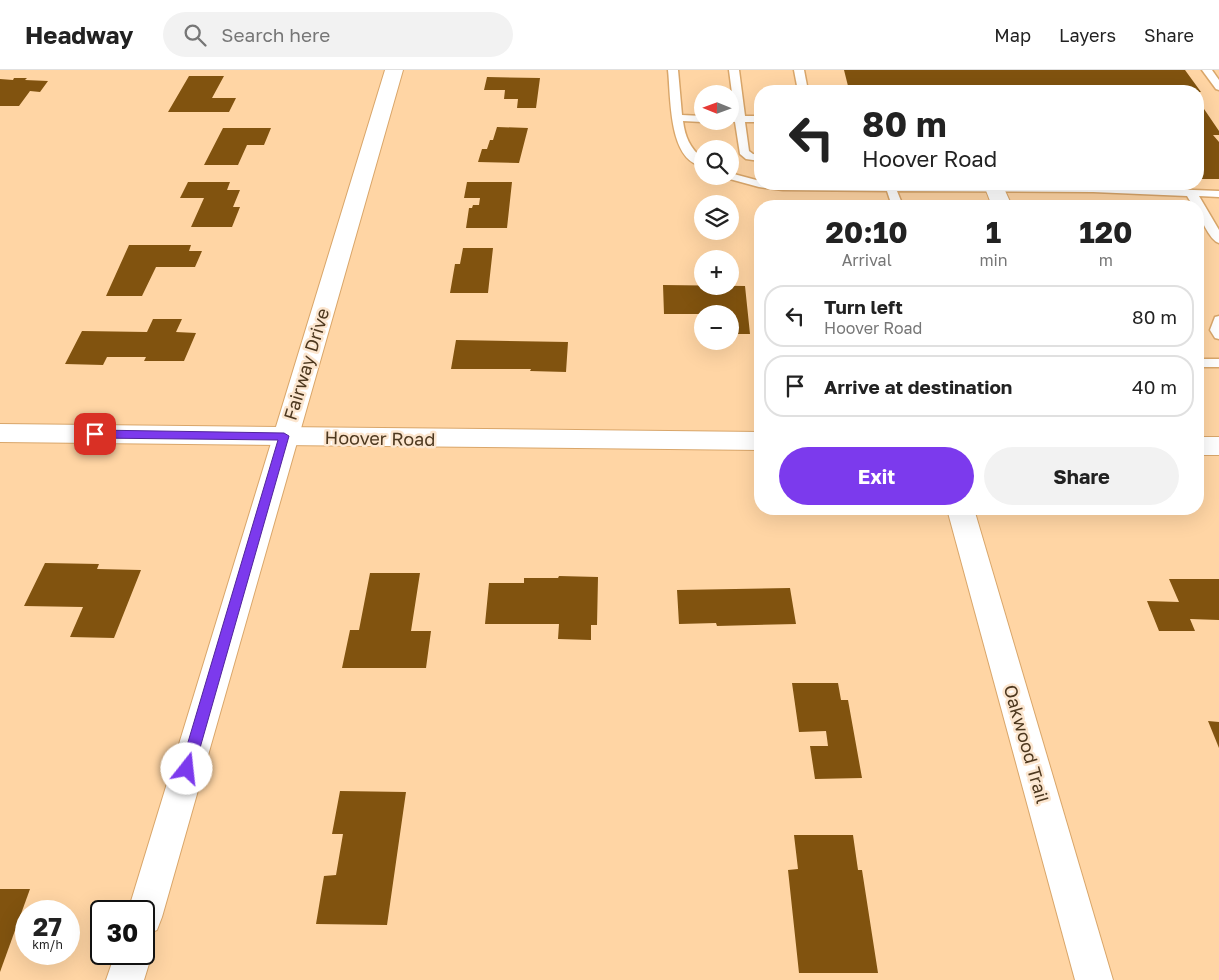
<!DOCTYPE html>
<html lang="en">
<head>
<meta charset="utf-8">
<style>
  body { margin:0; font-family:"Golos Text",sans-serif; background:#f2f2f2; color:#222; height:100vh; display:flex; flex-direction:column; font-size:19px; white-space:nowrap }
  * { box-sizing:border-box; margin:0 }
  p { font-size:16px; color:#767676 }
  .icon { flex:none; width:28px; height:28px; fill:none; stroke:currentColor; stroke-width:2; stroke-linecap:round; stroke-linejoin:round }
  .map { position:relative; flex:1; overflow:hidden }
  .side { position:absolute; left:754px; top:130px; width:450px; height:315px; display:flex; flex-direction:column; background:#fff; border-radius:20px; box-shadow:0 5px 20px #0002 }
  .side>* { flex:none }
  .banner { position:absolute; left:754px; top:15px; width:450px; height:105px; border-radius:20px; box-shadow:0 5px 20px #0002; background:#fff; color:#222; overflow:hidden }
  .needle { width:32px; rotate:271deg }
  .buttons { position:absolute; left:694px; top:15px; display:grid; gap:10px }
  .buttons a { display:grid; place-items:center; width:45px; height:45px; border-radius:50%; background:#fff; box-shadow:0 5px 20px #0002; font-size:25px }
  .speed { position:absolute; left:15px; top:830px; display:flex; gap:10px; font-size:25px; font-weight:700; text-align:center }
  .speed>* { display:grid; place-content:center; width:65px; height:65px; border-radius:50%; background:#fff; box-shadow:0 5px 20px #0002; line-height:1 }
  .speed small { font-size:12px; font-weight:400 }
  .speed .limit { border:2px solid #111; border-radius:8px; background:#fff; color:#111 }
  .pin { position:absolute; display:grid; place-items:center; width:42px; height:42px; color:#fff; margin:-21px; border-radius:10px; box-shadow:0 2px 8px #0006 }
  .me { position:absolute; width:55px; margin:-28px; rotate:16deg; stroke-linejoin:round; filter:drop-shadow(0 0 4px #0008) }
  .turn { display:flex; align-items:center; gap:18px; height:105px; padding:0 25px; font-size:22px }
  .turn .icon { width:65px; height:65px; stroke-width:2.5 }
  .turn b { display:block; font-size:35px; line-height:42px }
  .eta { display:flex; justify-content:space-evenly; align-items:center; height:85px; text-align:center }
  .eta b { font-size:30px; font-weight:700; line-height:35px }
  .action { display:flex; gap:10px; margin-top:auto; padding:10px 25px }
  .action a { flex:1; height:58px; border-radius:30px; background:#7c3aed; color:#fff; font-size:20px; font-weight:700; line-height:58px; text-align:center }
  .action a+a { background:#f2f2f2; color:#222 }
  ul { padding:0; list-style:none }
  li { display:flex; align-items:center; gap:15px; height:62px; margin:0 10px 8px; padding:0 15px; border:2px solid #e0e0e0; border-radius:20px }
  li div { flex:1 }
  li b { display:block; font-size:19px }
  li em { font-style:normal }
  header { display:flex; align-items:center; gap:30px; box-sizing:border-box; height:70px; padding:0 25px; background:#fff; border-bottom:1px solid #e0e0e0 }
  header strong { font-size:24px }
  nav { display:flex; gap:28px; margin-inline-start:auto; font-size:18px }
  .search { width:350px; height:45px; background:#f2f2f2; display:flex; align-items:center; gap:12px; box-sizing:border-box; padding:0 18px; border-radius:28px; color:#767676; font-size:19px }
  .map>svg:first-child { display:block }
</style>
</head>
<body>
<header>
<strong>Headway</strong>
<div class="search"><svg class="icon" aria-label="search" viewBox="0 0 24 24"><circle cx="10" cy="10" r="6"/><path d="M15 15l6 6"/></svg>Search here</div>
<nav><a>Map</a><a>Layers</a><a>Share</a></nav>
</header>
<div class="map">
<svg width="1219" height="910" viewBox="0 0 1219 910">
  <rect width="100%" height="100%" fill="#ffd5a4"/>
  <g fill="#81530f">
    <path d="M844 0H1185L1201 22 838 21 830 18V16H848Z"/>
    <path d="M189 6H224L212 28H236L229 42H168Z"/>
    <path d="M487 7 540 8 536 38H517L518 29H504L505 20H484Z"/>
    <path d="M14 8H27L25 10 48 11 40 22 30 21 19 36H0V9L13 10Z"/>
    <path d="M1198 36H1202L1219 61V65H1213L1219 72V109H1198Z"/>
    <path d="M497 57 528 58 519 93 478 92 482 79H487L490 70H493Z"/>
    <path d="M223 58H271L264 75H247L238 95H204Z"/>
    <path d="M188 112H230L227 120H240L233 137H240L232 157H191L204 128H180Z"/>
    <path d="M467 112H512L507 158H466L469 138H472L473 135H479L480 128H464Z"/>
    <path d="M129 175H191L189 181H202L195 197H156L142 226H106Z"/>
    <path d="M463 178H493L488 223H450L455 194H460Z"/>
    <path d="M663 215 745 216 750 264H730V244H664Z"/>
    <path d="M153 249H182L176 262 196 263 184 291H144L146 287H107L103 295 65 294 82 261 147 262Z"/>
    <path d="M456 270 568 272 566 302 530 301 531 299H451Z"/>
    <path d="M45 493 99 494 97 499 141 500 114 568 70 567 83 537 24 536Z"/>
    <path d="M370 503H420L411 561H431L426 598H342L350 560H359Z"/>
    <path d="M559 506 598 507 597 555H591V570L558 569 559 554H485L489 513H524V508H558Z"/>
    <path d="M1169 509H1219V550L1190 549 1195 561H1159L1147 531 1179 532Z"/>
    <path d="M790 518 796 554 717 556 716 553 679 554 677 520Z"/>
    <path d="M792 613H838L841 630H848L862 708 815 709 810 676H828L826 661 799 662Z"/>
    <path d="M1208 651 1219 652V678Z"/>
    <path d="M340 721 406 722 387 855 316 854 324 806 336 805 343 764H332Z"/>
    <path d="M794 765H853L858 800H862L878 903H799L788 800 798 799Z"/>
    <path d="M0 819H30L0 902Z"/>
  </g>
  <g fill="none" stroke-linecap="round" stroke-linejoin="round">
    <defs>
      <g id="service">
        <path d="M668 0H678L682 45 702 46V51H705L702 52 683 51C685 67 690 78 702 88V96C668 90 671 26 668 0Z"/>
        <path d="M729 0H739L745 46H760V52H745L749 81 753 84 760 85V91L746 89 740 84 735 52 727 51H730V46H735Z"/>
        <path d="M794 0H804L808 21H798Z"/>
        <path d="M1202 0H1212L1219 10V20L1216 19Z"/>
        <path d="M730 103 760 111V114L1093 116 1219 121V127L1199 126 1219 160V173C1210 171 1198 145 1198 136H1193L1187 126 1093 122 897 121 903 136H892L887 121 783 120 759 117 726 108 725 106H730Z"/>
        <path d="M1219 246V269L1215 268 1210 260 1215 247Z"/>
        <rect x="1198" y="289" width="21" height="8"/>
      </g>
      <g id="minor">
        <path d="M385 0H403L162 847 157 860 144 865V841H128Z"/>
        <path d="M988 114H1002L1012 136H992L985 118Z"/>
        <path d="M947 439H974L1113 910H1075Z"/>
        <path d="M144 870 146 871 152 884 144 910H106L115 884H144Z"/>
      </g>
      <g id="tertiary">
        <path d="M0 354 760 362V380L0 372Z"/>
        <rect x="1198" y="367" width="21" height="18"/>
      </g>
    </defs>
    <use href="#service" stroke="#d9a66a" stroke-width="3"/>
    <use href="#minor" stroke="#d9a66a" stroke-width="2"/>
    <use href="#tertiary" stroke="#d9a66a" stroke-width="2"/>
    <use href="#service" fill="#fff" fill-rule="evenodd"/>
    <use href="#minor" fill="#fff" fill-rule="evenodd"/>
    <use href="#tertiary" fill="#fff" fill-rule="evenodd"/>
  </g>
  <path fill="#7c3aed" stroke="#51269a" d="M95 360 284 363 289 366 194 699 192 703 187 705 182 703 180 699 278 370 95 368 89 364Z"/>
  <g text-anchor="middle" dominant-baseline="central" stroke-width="5" stroke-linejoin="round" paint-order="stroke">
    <g font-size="18" fill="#4d381f" stroke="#fce6cf">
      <text transform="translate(306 294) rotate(-73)">Fairway Drive</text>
      <text transform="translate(380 368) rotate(1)">Hoover Road</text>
      <text transform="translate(1027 674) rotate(74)">Oakwood Trail</text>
    </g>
  </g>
</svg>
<div class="buttons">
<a><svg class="needle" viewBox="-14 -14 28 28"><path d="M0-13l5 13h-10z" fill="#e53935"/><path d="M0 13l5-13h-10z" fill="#767676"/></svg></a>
<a><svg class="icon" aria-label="search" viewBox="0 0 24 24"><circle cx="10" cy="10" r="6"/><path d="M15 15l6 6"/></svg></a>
<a><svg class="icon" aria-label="layers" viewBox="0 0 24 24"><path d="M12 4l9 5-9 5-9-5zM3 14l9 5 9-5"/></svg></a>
<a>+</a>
<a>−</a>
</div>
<div class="speed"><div>27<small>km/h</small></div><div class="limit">30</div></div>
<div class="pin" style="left:95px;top:364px;background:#d93025"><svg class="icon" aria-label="arrive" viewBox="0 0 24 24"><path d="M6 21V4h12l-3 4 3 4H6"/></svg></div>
<svg class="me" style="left:187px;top:699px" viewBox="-20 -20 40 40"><circle r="19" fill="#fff"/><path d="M0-13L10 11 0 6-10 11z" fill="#7c3aed"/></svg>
<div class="banner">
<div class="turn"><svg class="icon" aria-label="left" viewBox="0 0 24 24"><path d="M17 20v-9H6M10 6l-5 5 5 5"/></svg><div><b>80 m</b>Hoover Road</div></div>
</div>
<section class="side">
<div class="eta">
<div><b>20:10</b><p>Arrival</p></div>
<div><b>1</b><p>min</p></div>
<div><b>120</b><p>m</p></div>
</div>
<ul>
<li><svg class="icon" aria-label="left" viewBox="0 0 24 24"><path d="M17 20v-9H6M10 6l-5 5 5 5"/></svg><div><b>Turn left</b><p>Hoover Road</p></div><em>80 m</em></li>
<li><svg class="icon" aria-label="arrive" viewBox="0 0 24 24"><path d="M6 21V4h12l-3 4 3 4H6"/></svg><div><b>Arrive at destination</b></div><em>40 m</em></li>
</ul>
<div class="action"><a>Exit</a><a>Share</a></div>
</section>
</div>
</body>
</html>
